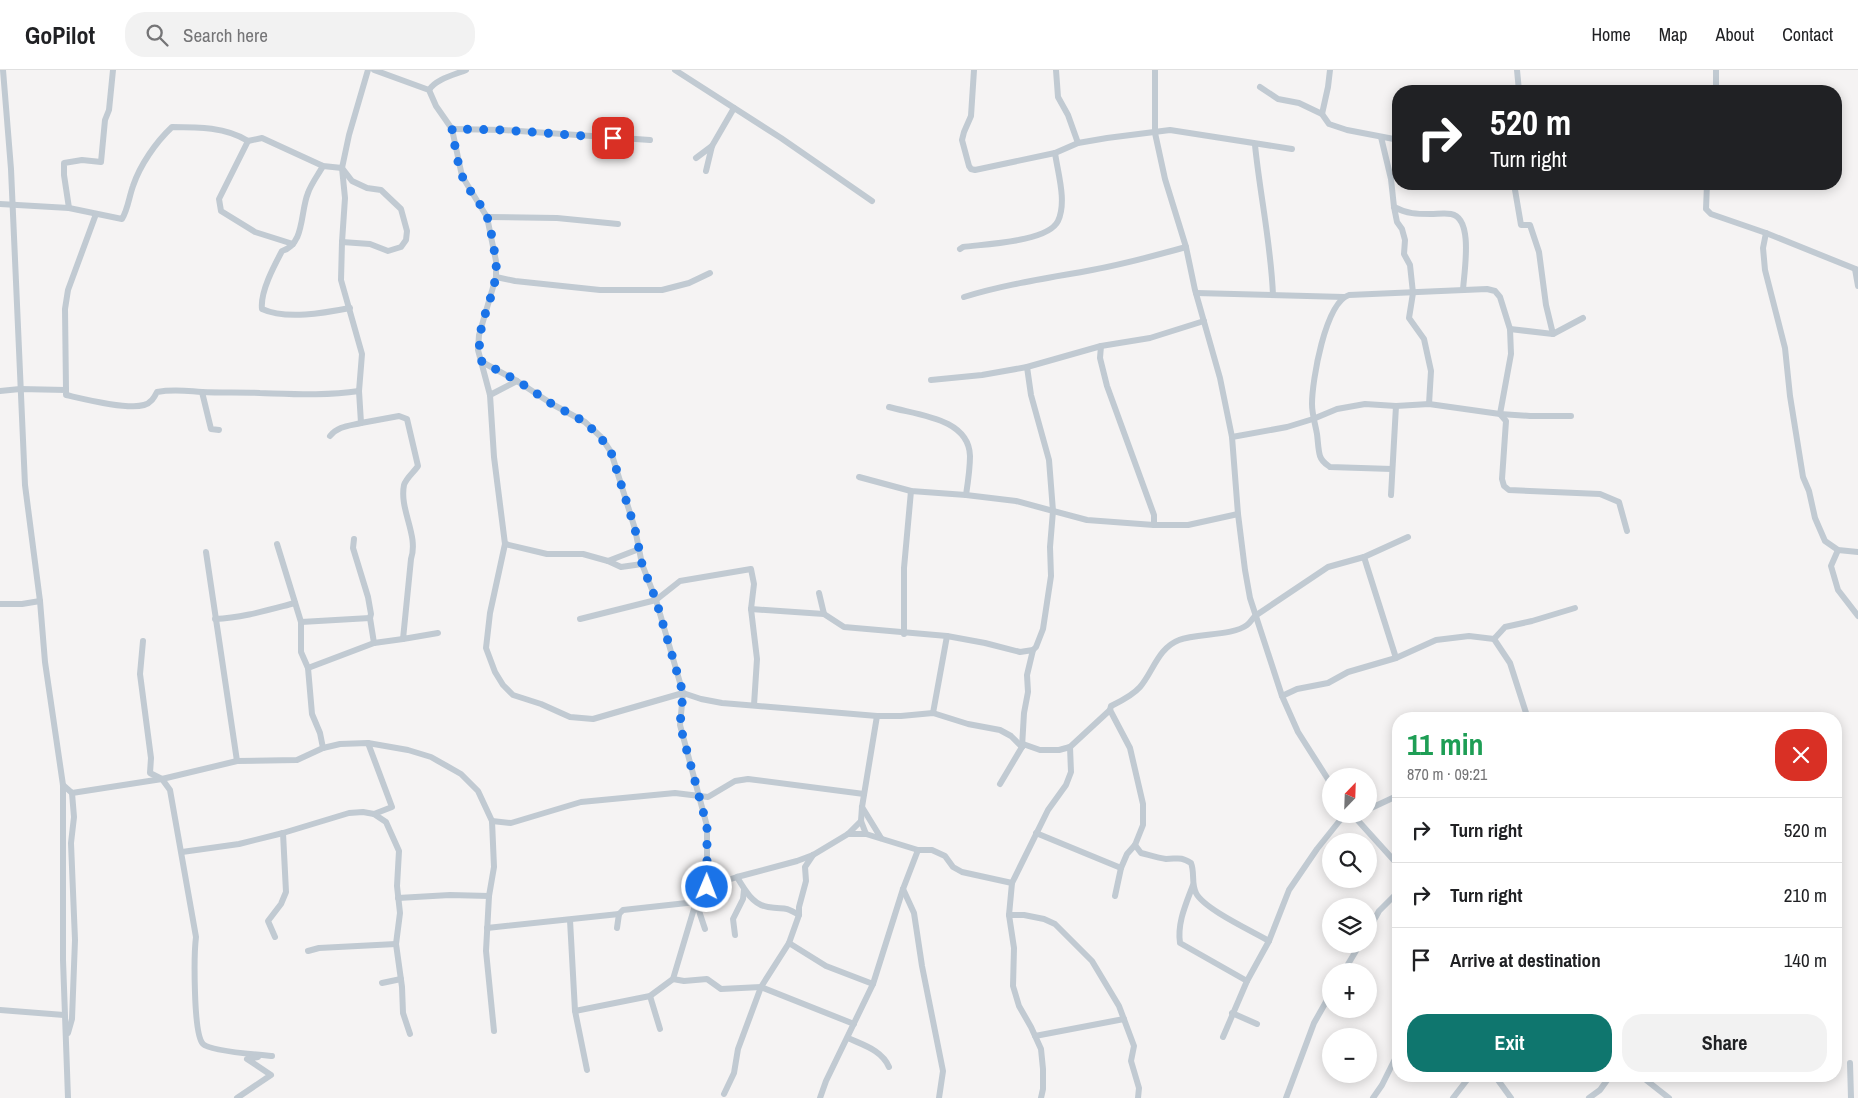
<!DOCTYPE html>
<html lang="en">
<head>
<meta charset="utf-8">
<style>
  body { margin:0; font-family:"Archivo Narrow",sans-serif; background:#f2f2f2; color:#202124; height:100vh; display:flex; flex-direction:column; font-size:19px; white-space:nowrap }
  * { box-sizing:border-box; margin:0 }
  p { font-size:16px; color:#757577 }
  .icon { flex:none; width:28px; height:28px; fill:none; stroke:currentColor; stroke-width:2; stroke-linecap:round; stroke-linejoin:round }
  .map { position:relative; flex:1; overflow:hidden }
  .drawer { position:absolute; left:1392px; top:642px; width:450px; height:370px; display:flex; flex-direction:column; background:#fff; border-radius:20px; box-shadow:0 2px 12px #0003 }
  .drawer>* { flex:none }
  .top-card { position:absolute; left:1392px; top:15px; width:450px; height:105px; border-radius:20px; box-shadow:0 2px 12px #0003; background:#202124; color:#fff; overflow:hidden }
  .needle { width:32px; rotate:23deg }
  .fabs { position:absolute; left:1322px; top:698px; display:grid; gap:10px }
  .fabs a { display:grid; place-items:center; width:55px; height:55px; border-radius:50%; background:#fff; box-shadow:0 2px 12px #0003; font-size:25px }
  .pin { position:absolute; display:grid; place-items:center; width:42px; height:42px; color:#fff; margin:-21px; border-radius:10px; box-shadow:0 2px 8px #0006 }
  .me { position:absolute; width:55px; margin:-28px; rotate:1deg; stroke-linejoin:round; filter:drop-shadow(0 0 4px #0008) }
  .turn { display:flex; align-items:center; gap:18px; height:105px; padding:0 15px; font-size:22px }
  .turn .icon { width:65px; height:65px; stroke-width:2.5 }
  .turn b { display:block; font-size:35px; line-height:42px }
  .round { display:grid; place-items:center; flex:none; width:52px; height:52px; border-radius:20px; background:#f2f2f2 }
  .head { display:flex; align-items:center; justify-content:space-between; height:85px; padding:0 15px }
  h1 { font-size:30px; font-weight:700; line-height:38px; color:#1e9e55 }
  .primary-button { display:flex; gap:10px; margin-top:auto; padding:10px 15px }
  .primary-button a { flex:1; height:58px; border-radius:20px; background:#0f766e; color:#fff; font-size:20px; font-weight:700; line-height:58px; text-align:center }
  .primary-button a+a { background:#f2f2f2; color:#202124 }
  ul { padding:0; list-style:none }
  li { display:flex; align-items:center; gap:15px; height:65px; padding:0 15px; border-top:1px solid #e0e0e0 }
  li div { flex:1 }
  li b { display:block; font-size:19px }
  li em { font-style:normal }
  header { display:flex; align-items:center; gap:30px; box-sizing:border-box; height:70px; padding:0 25px; background:#fff; border-bottom:1px solid #e0e0e0 }
  header strong { font-size:24px }
  nav { display:flex; gap:28px; margin-inline-start:auto; font-size:18px }
  .search { width:350px; height:45px; background:#f2f2f2; display:flex; align-items:center; gap:12px; box-sizing:border-box; padding:0 18px; border-radius:20px; color:#757577; font-size:19px }
  .map>svg:first-child { display:block }
</style>
</head>
<body>
<header>
<strong>GoPilot</strong>
<div class="search"><svg class="icon" aria-label="search" viewBox="0 0 24 24"><circle cx="10" cy="10" r="6"/><path d="M15 15l6 6"/></svg>Search here</div>
<nav><a>Home</a><a>Map</a><a>About</a><a>Contact</a></nav>
</header>
<div class="map">
<svg width="1858" height="1028" viewBox="0 0 1858 1028">
  <rect width="100%" height="100%" fill="#f5f3f3"/>
  <g fill="none" stroke-linecap="round" stroke-linejoin="round">
    <g stroke="#c1cad2" stroke-width="6">
      <path d="M3 0 11 99 25 415 40 531 45 592 63 715V890L68 1028"/>
      <path d="M368 0 349 65 342 98 345 128 342 172 341 210 362 284 359 321 361 353 399 346 407 349 418 396C414 402 406 408 404 415 399 440 419 465 411 489L403 569 438 563"/>
      <path d="M374 0 429 20 436 36 452 59 462 106 487 147 496 191V207L479 265 478 280 490 325 494 387 505 474 490 543 486 578 495 602 503 615 513 625 541 634 570 647 593 649 683 623 701 629 722 633 877 646H901L933 643 968 654 1000 660 1011 666 1022 677"/>
      <path d="M675 0 781 68 872 131"/>
      <path d="M974 0 971 46 964 62 962 70 969 96 971 99 975 100 1055 83 1078 73 1107 68 1170 60 1292 79"/>
      <path d="M1056 0 1058 27 1068 45 1078 73"/>
      <path d="M1155 0V63L1165 109 1186 177 1195 220 1220 308 1232 367 1238 444 1245 500 1250 528 1282 626 1298 662 1331 714"/>
      <path d="M1517 0 1519 21"/>
      <path d="M1260 17 1278 29 1299 33 1322 44 1329 54 1347 60 1399 70"/>
      <path d="M429 20C436 9 454 5 466 0"/>
      <path d="M1716 21V0"/>
      <path d="M1322 44 1328 17 1330 0"/>
      <path d="M452 59 503 60 650 70"/>
      <path d="M1381 67 1391 109 1394 137 1397 152 1402 159 1405 170 1404 184 1410 195 1413 223 1409 248 1424 269 1431 301 1429 334"/>
      <path d="M248 71 219 129 221 141 255 162 293 174"/>
      <path d="M1255 75C1260 125 1271 174 1273 225"/>
      <path d="M696 88 712 76"/>
      <path d="M323 96C318 105 311 114 308 123 300 142 305 174 282 181 274 196 260 222 262 239 286 250 324 243 350 238"/>
      <path d="M706 101 712 76 734 38"/>
      <path d="M1514 114 1521 155H1530L1539 182 1546 235 1553 264"/>
      <path d="M1707 114 1706 139 1711 144 1766 163 1858 200"/>
      <path d="M0 134 69 138 122 149C128 139 129 127 133 116 140 95 156 72 172 57 198 57 226 57 248 71L262 68 323 96 342 98 352 111 367 118 381 120 401 139 407 161 406 170 401 177 388 181 370 174 342 172"/>
      <path d="M1394 137C1407 144 1417 144 1431 144 1437 144 1445 143 1451 144 1474 148 1464 202 1463 220"/>
      <path d="M69 138 64 105V93L82 90 101 92 105 50 109 40 113 0"/>
      <path d="M487 147 557 148 618 154"/>
      <path d="M1766 163 1763 178 1765 200 1785 278 1790 326 1803 407 1809 421 1815 448 1825 471 1838 480 1858 482"/>
      <path d="M960 179 963 177C984 174 1048 172 1058 151 1067 132 1058 104 1055 83"/>
      <path d="M1855 199 1858 216"/>
      <path d="M496 207 515 211 600 220H662L689 213 710 203"/>
      <path d="M1196 223 1344 227"/>
      <path d="M964 227C1006 214 1049 208 1092 200 1124 194 1154 186 1186 177"/>
      <path d="M1510 259 1553 264 1583 248"/>
      <path d="M1101 276 1100 288 1107 316 1154 445V455"/>
      <path d="M482 292 517 311 552 334 585 352 601 367 611 382 635 459 642 494 656 530 683 623 680 655 707 756V817"/>
      <path d="M931 310 982 305 1027 297 1101 276 1150 268 1204 251"/>
      <path d="M66 320 65 239 68 220 96 144"/>
      <path d="M0 321 20 319 66 320V325C84 329 127 340 144 335 151 333 154 328 157 322 174 319 186 321 202 322 222 323 241 322 260 323 293 324 326 326 359 321"/>
      <path d="M202 322 211 359 219 360"/>
      <path d="M490 325 517 311"/>
      <path d="M889 337C917 345 969 348 970 386 970 398 968 412 966 425"/>
      <path d="M330 366C338 356 349 356 361 353"/>
      <path d="M1232 367 1287 357 1313 349 1337 339 1365 334 1396 336 1429 334 1500 344 1530 346H1571"/>
      <path d="M1392 399 1330 397C1326 394 1322 392 1320 386 1318 379 1318 371 1317 364 1315 353 1312 344 1312 334 1312 311 1325 233 1349 225L1487 219 1495 221 1500 227 1510 259 1511 284 1500 344 1506 351 1502 409 1504 416 1509 420 1600 424 1619 432 1627 461"/>
      <path d="M859 407 911 421 966 425 1016 431 1087 450 1154 455H1188L1238 444"/>
      <path d="M1391 425 1396 336"/>
      <path d="M354 469 353 478 368 527 371 544 370 548 374 573"/>
      <path d="M277 474 301 552V582L308 598 312 644 320 663 323 678"/>
      <path d="M505 474 547 484H583L608 491 621 497 642 494"/>
      <path d="M1838 480 1831 496 1838 520 1858 546"/>
      <path d="M206 482 237 691"/>
      <path d="M1364 487 1396 588"/>
      <path d="M608 491 639 479"/>
      <path d="M819 523 824 544 844 557 947 566 985 573 1020 582 1033 580"/>
      <path d="M0 534H22L40 531"/>
      <path d="M751 539 824 544"/>
      <path d="M215 549C242 548 268 540 295 533"/>
      <path d="M580 549 656 530 680 511 751 499 754 514 751 539 757 589 754 635"/>
      <path d="M301 552 370 548"/>
      <path d="M904 564V498L911 421"/>
      <path d="M1494 569 1505 557 1532 551 1575 538"/>
      <path d="M1494 569 1510 593 1528 649"/>
      <path d="M143 571 140 604 151 688 150 703 162 709 170 720 196 867C194 883 193 964 203 974 210 981 260 985 272 986"/>
      <path d="M308 598 374 573 403 569"/>
      <path d="M1282 626 1297 619 1328 613 1348 602 1396 588 1436 570 1469 566 1494 569"/>
      <path d="M1110 640 1130 678 1143 734V755L1135 775 1127 784 1121 798 1115 826"/>
      <path d="M933 643 947 566"/>
      <path d="M1604 649 1613 646 1617 649"/>
      <path d="M368 673 392 737 374 744"/>
      <path d="M1022 677 1023 674 1040 680H1059L1070 677 1110 640 1111 636C1121 631 1132 626 1140 617 1153 602 1158 578 1179 570 1196 563 1233 566 1247 555 1250 553 1252 549 1255 546L1328 497 1364 487 1408 467"/>
      <path d="M1000 714 1022 677 1024 643 1028 622 1027 605 1033 580 1036 577 1043 559 1051 506 1050 477 1053 441 1049 390 1031 325 1027 297"/>
      <path d="M63 715 72 723 162 709 237 691 297 690 323 678 340 674 368 673 408 680 431 687 461 704 478 721 492 751 494 797 489 826 486 881 494 961"/>
      <path d="M862 737 881 768"/>
      <path d="M1369 739 1399 725"/>
      <path d="M1352 744 1399 796"/>
      <path d="M492 751 511 753 581 732 675 723 708 727 735 711 748 709 864 724"/>
      <path d="M1036 763 1121 798"/>
      <path d="M848 764H866L918 780H932L945 786 953 797 962 802 1012 813"/>
      <path d="M866 764 861 751 862 737 877 646"/>
      <path d="M1135 775 1141 783C1149 785 1158 788 1166 789 1178 789 1180 786 1191 793 1195 803 1191 813 1196 823 1204 839 1252 861 1269 871L1289 820 1317 779 1341 749 1359 744"/>
      <path d="M182 782 239 774 283 763 349 743 363 742 374 744 386 752 399 781 397 816 400 843 396 874 402 917 403 943 410 964"/>
      <path d="M737 807C744 819 753 835 768 837 785 840 782 835 799 845"/>
      <path d="M1193 815C1186 834 1177 853 1180 873L1247 911"/>
      <path d="M903 819 914 843 922 896 943 1001 939 1028"/>
      <path d="M398 828 450 825 489 826"/>
      <path d="M1009 845H1024L1044 849 1055 854 1092 891 1119 936 1134 976 1131 991 1139 1018 1138 1028"/>
      <path d="M570 850 575 941 587 1000"/>
      <path d="M487 858 619 844"/>
      <path d="M705 859 696 832 707 817 737 807 797 791 813 785 848 764 861 751"/>
      <path d="M1369 859 1379 841 1399 821"/>
      <path d="M735 865 733 849 743 829 744 820"/>
      <path d="M275 867 268 851 281 834 286 822 283 763"/>
      <path d="M789 873 826 896 873 914"/>
      <path d="M308 881 319 878 396 874"/>
      <path d="M1344 901 1360 874"/>
      <path d="M673 909 684 911 707 909 721 919 761 917 854 954"/>
      <path d="M382 913 401 909"/>
      <path d="M650 926 660 959"/>
      <path d="M0 940 64 945"/>
      <path d="M575 941 650 926 673 909 696 832 623 840 619 844 617 858"/>
      <path d="M1232 943 1257 954"/>
      <path d="M68 963 72 949 75 870 71 773 74 747 72 723"/>
      <path d="M1035 966 1124 949"/>
      <path d="M1223 967 1247 911 1269 871"/>
      <path d="M848 968C863 975 882 980 889 997"/>
      <path d="M1850 993 1851 1028"/>
      <path d="M1495 1006 1511 1028"/>
      <path d="M1641 1006 1669 1028"/>
      <path d="M724 1024 734 1003 738 979 761 917 789 873 799 845V837L806 811 805 797 813 785"/>
      <path d="M237 1028 271 1005 247 989 258 987"/>
      <path d="M820 1028 826 1011 873 914 903 819 918 780"/>
      <path d="M1041 1028 1043 1019V999L1041 979 1031 957 1019 936 1013 916 1014 878 1009 845 1012 813 1048 740 1066 715 1071 702 1070 677"/>
      <path d="M1286 1028 1314 953 1331 923"/>
      <path d="M1373 1028 1382 1015 1399 981"/>
      <path d="M1453 1028 1470 1006"/>
      <path d="M1589 1028 1600 1020 1610 1006"/>
    </g>
  </g>
  <g fill="none" stroke-linecap="round" stroke-linejoin="round">
    <path stroke="#1a73e8" stroke-width="9" stroke-dasharray="0 16.2" d="M613 68 503 60 452 59C455 75 457 93 463 108 469 122 482 134 487 147 490 152 495 185 496 192 499 227 471 256 482 292L518 311 552 334 585 352 601 368 611 382 635 459 642 494 656 530 683 623 680 655 707 756V817"/>
  </g>
</svg>
<div class="fabs">
<a><svg class="needle" viewBox="-14 -14 28 28"><path d="M0-13l5 13h-10z" fill="#e53935"/><path d="M0 13l5-13h-10z" fill="#757577"/></svg></a>
<a><svg class="icon" aria-label="search" viewBox="0 0 24 24"><circle cx="10" cy="10" r="6"/><path d="M15 15l6 6"/></svg></a>
<a><svg class="icon" aria-label="layers" viewBox="0 0 24 24"><path d="M12 4l9 5-9 5-9-5zM3 14l9 5 9-5"/></svg></a>
<a>+</a>
<a>−</a>
</div>
<div class="pin" style="left:613px;top:68px;background:#d93025"><svg class="icon" aria-label="arrive" viewBox="0 0 24 24"><path d="M6 21V4h12l-3 4 3 4H6"/></svg></div>
<svg class="me" style="left:707px;top:817px" viewBox="-20 -20 40 40"><circle r="17" fill="#1a73e8" stroke="#fff" stroke-width="3"/><path d="M0-11L8 9 0 5-8 9z" fill="#fff"/></svg>
<div class="top-card">
<div class="turn"><svg class="icon" aria-label="right" viewBox="0 0 24 24"><path d="M7 20v-9h11M14 6l5 5-5 5"/></svg><div><b>520 m</b>Turn right</div></div>
</div>
<section class="drawer">
<div class="head"><div><h1>11 min</h1><p>870 m · 09:21</p></div><a class="round" style="background:#d93025;color:#fff"><svg class="icon" aria-label="close" viewBox="0 0 24 24"><path d="M6 6l12 12M18 6L6 18"/></svg></a></div>
<ul>
<li><svg class="icon" aria-label="right" viewBox="0 0 24 24"><path d="M7 20v-9h11M14 6l5 5-5 5"/></svg><div><b>Turn right</b></div><em>520 m</em></li>
<li><svg class="icon" aria-label="right" viewBox="0 0 24 24"><path d="M7 20v-9h11M14 6l5 5-5 5"/></svg><div><b>Turn right</b></div><em>210 m</em></li>
<li><svg class="icon" aria-label="arrive" viewBox="0 0 24 24"><path d="M6 21V4h12l-3 4 3 4H6"/></svg><div><b>Arrive at destination</b></div><em>140 m</em></li>
</ul>
<div class="primary-button"><a>Exit</a><a>Share</a></div>
</section>
</div>
</body>
</html>
